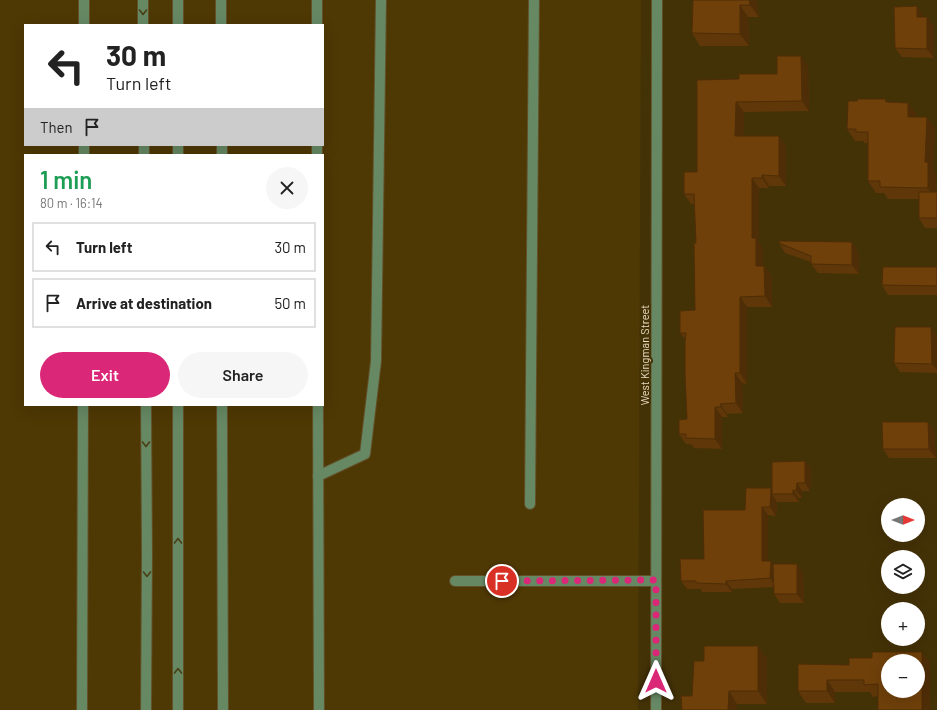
<!DOCTYPE html>
<html lang="en">
<head>
<meta charset="utf-8">
<style>
  body { margin:0; font-family:Barlow,sans-serif; background:#f6f6f6; color:#222; height:100vh; display:flex; flex-direction:column; font-size:15px; white-space:nowrap }
  * { box-sizing:border-box; margin:0 }
  p { font-size:13px; color:#767676 }
  .icon { flex:none; width:22px; height:22px; fill:none; stroke:currentColor; stroke-width:2; stroke-linecap:round; stroke-linejoin:round }
  .map { position:relative; flex:1; overflow:hidden }
  .drawer { position:absolute; left:24px; top:154px; width:300px; height:252px; display:flex; flex-direction:column; background:#fff; border-radius:0px; box-shadow:0 4px 16px #0002 }
  .drawer>* { flex:none }
  .guide { position:absolute; left:24px; top:24px; width:300px; height:122px; border-radius:0px; box-shadow:0 4px 16px #0002; background:#fff; color:#222; overflow:hidden }
  .needle { width:26px; rotate:90deg }
  .tools { position:absolute; left:881px; top:498px; display:grid; gap:8px }
  .tools a { display:grid; place-items:center; width:44px; height:44px; border-radius:50%; background:#fff; box-shadow:0 4px 16px #0002; font-size:20px }
  .pin { position:absolute; display:grid; place-items:center; width:34px; height:34px; color:#fff; margin:-17px; border:2px solid #fff; border-radius:50%; box-shadow:0 1px 4px #0007 }
  .me { position:absolute; width:44px; margin:-22px; rotate:0deg; stroke-linejoin:round; filter:drop-shadow(0 0 3px #0008) }
  .turn { display:flex; align-items:center; gap:14px; height:84px; padding:0 16px; font-size:18px }
  .turn .icon { width:52px; height:52px; stroke-width:2.5 }
  .turn b { display:block; font-size:28px; line-height:34px }
  .then { display:flex; align-items:center; height:38px; padding:0 16px; background:#0003; gap:8px; font-size:15px }
  .round { display:grid; place-items:center; flex:none; width:42px; height:42px; border-radius:21px; background:#f6f6f6 }
  .head { display:flex; align-items:center; justify-content:space-between; height:68px; padding:0 16px }
  h1 { font-size:24px; font-weight:600; line-height:30px; color:#1e9e55 }
  .button { display:flex; gap:8px; margin-top:auto; padding:8px 16px }
  .button a { flex:1; height:46px; border-radius:24px; background:#db2777; color:#fff; font-size:16px; font-weight:600; line-height:46px; text-align:center }
  .button a+a { background:#f6f6f6; color:#222 }
  ul { padding:0; list-style:none }
  li { display:flex; align-items:center; gap:12px; height:50px; margin:0 8px 6px; padding:0 8px; border:2px solid #e0e0e0; border-radius:0px }
  li div { flex:1 }
  li b { display:block; font-size:15px }
  li em { font-style:normal }
  .map>svg:first-child { display:block }
</style>
</head>
<body>
<div class="map">
<svg width="937" height="710" viewBox="0 0 937 710">
  <rect width="100%" height="100%" fill="#443207"/>
  <path fill="#4e3804" fill-rule="evenodd" d="M0 0H641L638 710H0ZM25 25H323V145H25ZM25 155H323V405H25Z"/>
  <g fill="none" stroke-linecap="round" stroke-linejoin="round">
    <defs>
      <g id="minor">
        <path d="M143 0V25"/>
        <path d="M178 0V25"/>
        <path d="M221 0V25"/>
        <path d="M317 0V25"/>
        <path d="M84 25V0"/>
        <path d="M144 145V155"/>
        <path d="M178 145V155"/>
        <path d="M222 145V155"/>
        <path d="M317 145V155"/>
        <path d="M84 155V145"/>
        <path d="M222 405 223 710"/>
        <path d="M318 405 319 710"/>
        <path d="M318 476 365 454 376 361 381 0"/>
        <path d="M530 504 534 0"/>
        <path d="M455 581H656"/>
        <path d="M82 710 83 405"/>
        <path d="M146 710 147 554 146 405"/>
        <path d="M178 710V405"/>
        <path d="M656 710 657 0"/>
      </g>
    </defs>
    <use href="#minor" stroke="#625028" stroke-width="12"/>
    <use href="#minor" stroke="#668863" stroke-width="10"/>
  </g>
  <g fill="#5f3709">
    <path d="M693 0H756L759 17H748L749 46H700L692 33Z"/>
    <path d="M923 15V17H927L934 26V58L902 57 895 48Z"/>
    <path d="M808 66 809 111 744 112 743 136 786 146V186H769V188H759V243L763 248V266H764L772 276V307H747V384L742 383 743 413 727 414 728 417H722V449L694 448 691 444H686L679 434 687 419 685 339 680 333 695 310 696 243 694 204H691L684 194 697 172 739 79 777 74Z"/>
    <path d="M885 99 887 102 908 103 916 114V117L935 128 933 169 936 174 937 228H925L919 218V199H888L884 193H876L868 181V143H864L863 141H855L847 129 857 101Z"/>
    <path d="M852 242 858 252 859 274 818 273 811 264V262L785 253 779 243Z"/>
    <path d="M937 267V295H888L882 285Z"/>
    <path d="M937 335V373L900 372 894 363Z"/>
    <path d="M928 422 934 431 936 458H889L883 449Z"/>
    <path d="M805 461 811 469 810 491H802V498H799V502H777L776 516 768 515V561L773 565 803 573 804 603H780L774 594V587L732 589V592H702L701 589H687L681 581 704 559 772 489Z"/>
    <path d="M758 646 767 659V704H737L692 696Z"/>
    <path d="M922 652 930 664V710L878 696 873 697 870 692H835V703H806L798 691 849 665 872 658Z"/>
  </g>
  <g fill="#4e2d07">
    <path d="M749 0H756L759 17 750 5Z"/>
    <path d="M740 5 748 17 749 46 740 34Z"/>
    <path d="M917 6 923 15V26L917 17Z"/>
    <path d="M927 17 934 26V58L927 49Z"/>
    <path d="M801 56 808 66 809 111 802 101Z"/>
    <path d="M736 102 744 112 743 146 735 136Z"/>
    <path d="M908 103 916 114V129L908 117Z"/>
    <path d="M927 117 935 128 933 169 936 174V200L928 188 925 162Z"/>
    <path d="M779 136 786 146V186L779 176Z"/>
    <path d="M762 175 769 186V188L762 178Z"/>
    <path d="M752 178 759 188V243L763 248V276L756 266 752 238Z"/>
    <path d="M852 242 858 252 859 274 852 265Z"/>
    <path d="M764 266 772 276V307L765 296Z"/>
    <path d="M740 297 747 307V384L740 373Z"/>
    <path d="M931 327 937 335V370L932 364Z"/>
    <path d="M735 373 742 383 743 413 736 403Z"/>
    <path d="M720 404 727 414 728 417 721 407Z"/>
    <path d="M715 407 722 417V449L715 439Z"/>
    <path d="M928 422 934 431 936 458 929 449Z"/>
    <path d="M805 461 811 469 810 491 805 483Z"/>
    <path d="M797 483 802 491V498L796 491Z"/>
    <path d="M771 488 776 494H772L777 502 776 516 770 507Z"/>
    <path d="M793 490 799 498V502L793 494Z"/>
    <path d="M762 507 768 515V569L762 561Z"/>
    <path d="M771 561 777 570 776 587 770 578Z"/>
    <path d="M797 564 803 573 804 603 797 594Z"/>
    <path d="M726 581 732 589V592L726 584Z"/>
    <path d="M758 646 767 659V704L758 691Z"/>
    <path d="M922 652 930 664V710H922Z"/>
    <path d="M827 680 835 692V703L827 691Z"/>
    <path d="M729 691 737 704V710H728Z"/>
  </g>
  <g fill="#6f400a" stroke="#4e2d07" fill-rule="evenodd">
    <path d="M693 0H749L750 5H740V34L692 33Z"/>
    <path d="M917 6V17H927V49L895 48 894 7Z"/>
    <path d="M777 56H801L802 101 736 102 735 136H779V176L762 175V178H752V238H756V266H764L765 296 740 297V373H735L736 403 720 404 721 407H715V439L686 438V434H679V420L687 419 685 374V341L686 333H680V311L695 310 694 243H696L694 194H684V172H697V80L739 79V74H777Z"/>
    <path d="M858 99H885L886 102 908 103V117H927L925 162H928V188L880 187V181H868V132H856V129H847L848 101H857Z"/>
    <rect x="919" y="192" width="18" height="26"/>
    <path d="M779 241 852 242V265L811 264V256L779 243Z"/>
    <path d="M883 267H937V286L882 285Z"/>
    <path d="M895 327H931L932 364 894 363Z"/>
    <path d="M882 422H928L929 449H883Z"/>
    <path d="M805 461V483H797L796 491 793 490V494H772V462Z"/>
    <path d="M746 488H771L770 507H762V561H771L770 578 726 581V584L696 583V581H681L680 559H704L703 510H745Z"/>
    <path d="M773 564H797V594H774Z"/>
    <path d="M704 646H758V691H729L728 710H682L681 696H692L694 661H704Z"/>
    <path d="M872 652H922V710H878V684L864 685V680H827V691H798V664L849 665V658H872ZM888 661H918V691H888Z"/>
  </g>
  <defs><path id="oneway-chevron" d="M-2-3.5L2.5 0L-2 3.5" fill="none" stroke-width="1.6" stroke-linecap="round" stroke-linejoin="round"/></defs>
  <g stroke="#493f15">
    <use href="#oneway-chevron" transform="translate(143 12) rotate(90)"/>
    <use href="#oneway-chevron" transform="translate(146 444) rotate(90)"/>
    <use href="#oneway-chevron" transform="translate(178 541) rotate(-90)"/>
    <use href="#oneway-chevron" transform="translate(147 574) rotate(90)"/>
    <use href="#oneway-chevron" transform="translate(178 671) rotate(-90)"/>
  </g>
  <g fill="none" stroke-linecap="round" stroke-linejoin="round">
    <path stroke="#db2777" stroke-width="7" stroke-dasharray="0 12.6" d="M502 581 656 580V681"/>
  </g>
  <g text-anchor="middle" dominant-baseline="central" stroke-width="4" stroke-linejoin="round" paint-order="stroke">
    <g font-size="11" fill="#e9dbc0" stroke="#443207">
      <text transform="translate(644 355) rotate(-90)">West Kingman Street</text>
    </g>
  </g>
</svg>
<div class="tools">
<a><svg class="needle" viewBox="-14 -14 28 28"><path d="M0-13l5 13h-10z" fill="#e53935"/><path d="M0 13l5-13h-10z" fill="#767676"/></svg></a>
<a><svg class="icon" aria-label="layers" viewBox="0 0 24 24"><path d="M12 4l9 5-9 5-9-5zM3 14l9 5 9-5"/></svg></a>
<a>+</a>
<a>−</a>
</div>
<div class="pin" style="left:502px;top:581px;background:#d93025"><svg class="icon" aria-label="arrive" viewBox="0 0 24 24"><path d="M6 21V4h12l-3 4 3 4H6"/></svg></div>
<svg class="me" style="left:656px;top:681px" viewBox="-20 -20 40 40"><path d="M0-17L14 15 0 8-14 15z" fill="#db2777" stroke="#fff" stroke-width="4"/></svg>
<div class="guide">
<div class="turn"><svg class="icon" aria-label="left" viewBox="0 0 24 24"><path d="M17 20v-9H6M10 6l-5 5 5 5"/></svg><div><b>30 m</b>Turn left</div></div>
<div class="then">Then<svg class="icon" aria-label="arrive" viewBox="0 0 24 24"><path d="M6 21V4h12l-3 4 3 4H6"/></svg></div>
</div>
<section class="drawer">
<div class="head"><div><h1>1 min</h1><p>80 m · 16:14</p></div><a class="round"><svg class="icon" aria-label="close" viewBox="0 0 24 24"><path d="M6 6l12 12M18 6L6 18"/></svg></a></div>
<ul>
<li><svg class="icon" aria-label="left" viewBox="0 0 24 24"><path d="M17 20v-9H6M10 6l-5 5 5 5"/></svg><div><b>Turn left</b></div><em>30 m</em></li>
<li><svg class="icon" aria-label="arrive" viewBox="0 0 24 24"><path d="M6 21V4h12l-3 4 3 4H6"/></svg><div><b>Arrive at destination</b></div><em>50 m</em></li>
</ul>
<div class="button"><a>Exit</a><a>Share</a></div>
</section>
</div>
</body>
</html>
